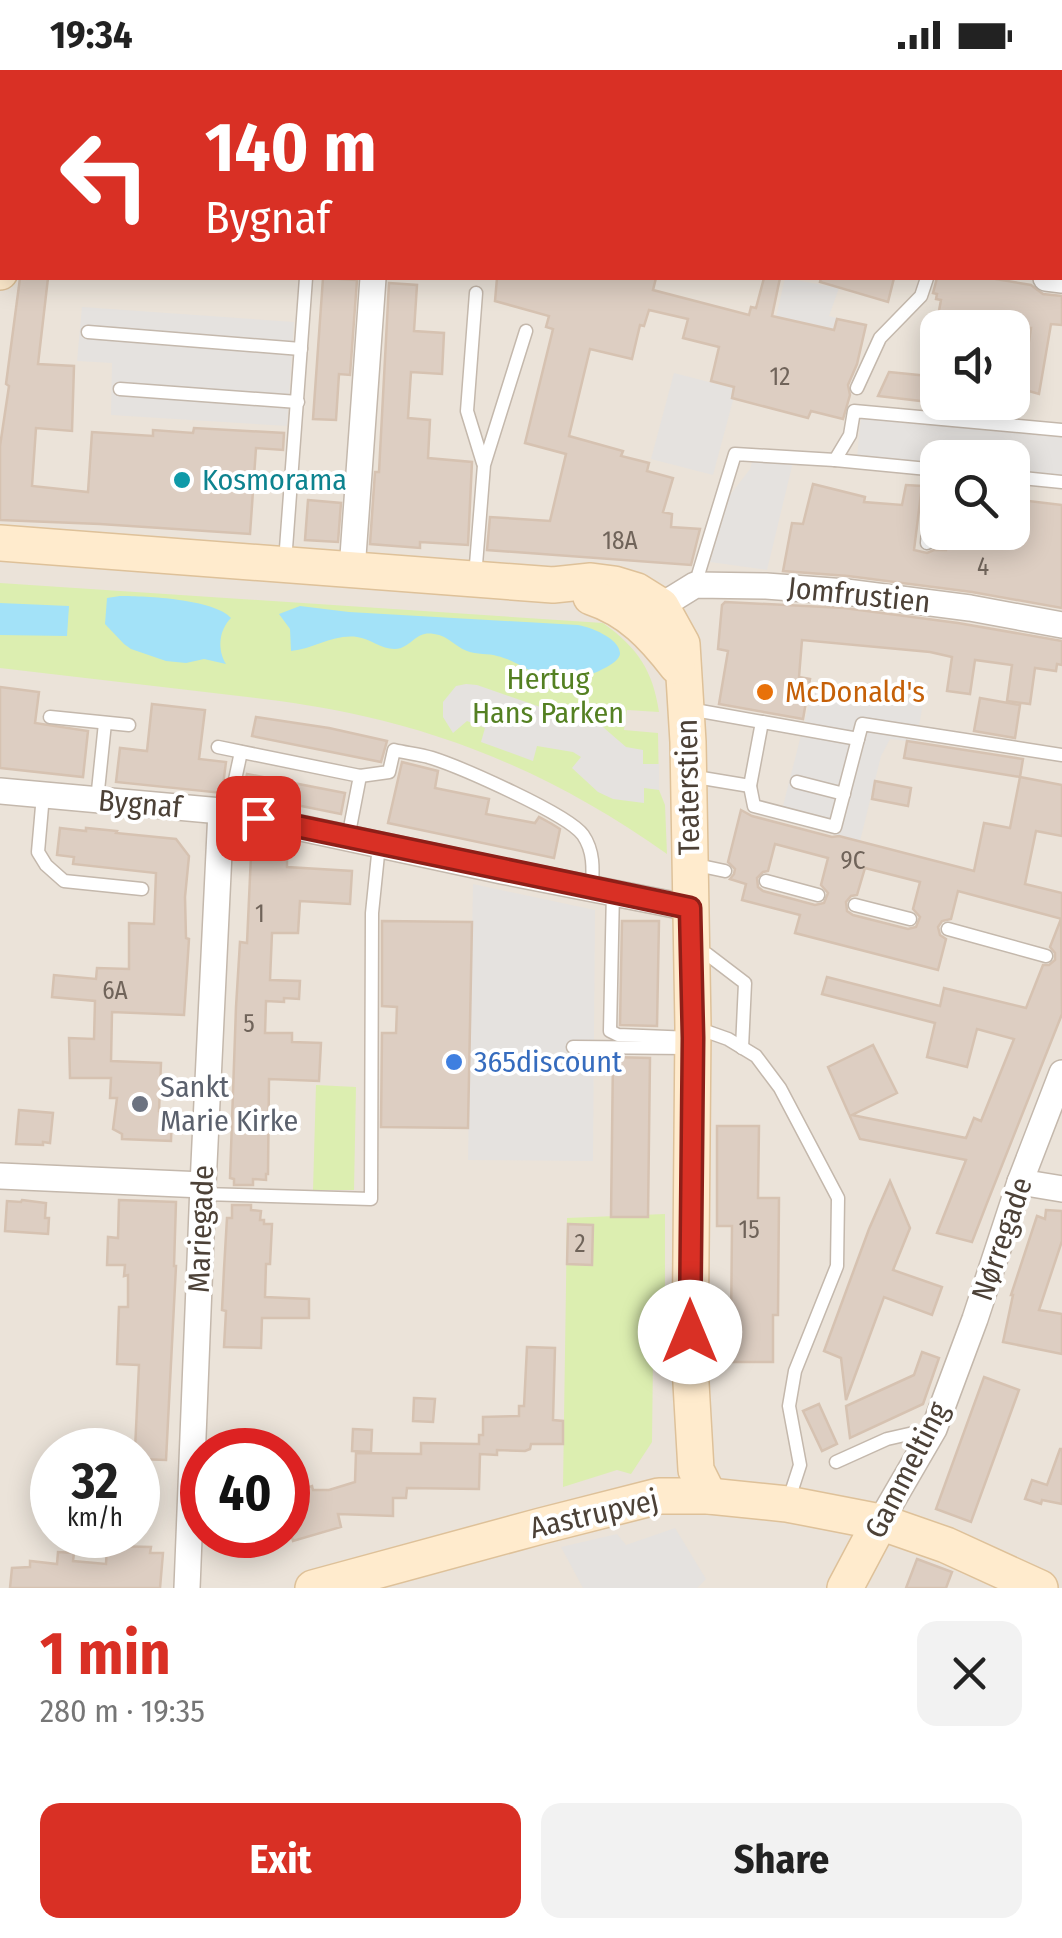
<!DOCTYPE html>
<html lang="en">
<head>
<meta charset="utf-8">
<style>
  body { margin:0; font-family:"Fira Sans Condensed",sans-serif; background:#f2f2f2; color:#222; height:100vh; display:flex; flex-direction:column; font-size:38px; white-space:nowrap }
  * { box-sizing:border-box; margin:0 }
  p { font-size:32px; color:#767676 }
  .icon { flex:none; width:55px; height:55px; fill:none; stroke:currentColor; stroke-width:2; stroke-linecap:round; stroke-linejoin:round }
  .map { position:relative; height:1518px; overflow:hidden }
  .sheet { display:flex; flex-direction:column; background:#fff; flex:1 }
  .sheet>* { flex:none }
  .guide { position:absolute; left:0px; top:0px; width:1062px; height:210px; box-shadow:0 5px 25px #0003; background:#d93025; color:#fff; overflow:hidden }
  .buttons { position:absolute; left:920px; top:240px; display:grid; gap:20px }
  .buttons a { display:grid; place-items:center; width:110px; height:110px; border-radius:20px; background:#fff; box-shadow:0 5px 25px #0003; font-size:50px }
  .speed { position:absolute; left:30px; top:1358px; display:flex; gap:20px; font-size:50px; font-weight:700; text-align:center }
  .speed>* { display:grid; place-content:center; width:130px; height:130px; border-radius:50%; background:#fff; box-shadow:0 5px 25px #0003; line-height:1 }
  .speed small { font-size:25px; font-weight:400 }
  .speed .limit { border:15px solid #d22; background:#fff; color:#111 }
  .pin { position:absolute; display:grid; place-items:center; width:85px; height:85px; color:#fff; margin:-42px; border-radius:20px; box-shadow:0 5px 15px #0006 }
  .me { position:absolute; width:110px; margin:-55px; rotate:0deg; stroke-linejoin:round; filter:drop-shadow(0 0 8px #0008) }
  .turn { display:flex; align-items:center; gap:35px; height:210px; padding:0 40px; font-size:45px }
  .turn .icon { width:130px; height:130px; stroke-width:2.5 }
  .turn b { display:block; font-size:70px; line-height:85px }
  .round { display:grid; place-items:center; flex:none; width:105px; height:105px; border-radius:20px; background:#f2f2f2 }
  .overview { display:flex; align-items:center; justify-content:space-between; height:170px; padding:0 40px }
  h1 { font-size:60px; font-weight:700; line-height:75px; color:#d93025 }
  .cta { display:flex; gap:20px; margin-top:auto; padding:20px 40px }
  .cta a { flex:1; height:115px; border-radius:20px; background:#d93025; color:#fff; font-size:40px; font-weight:700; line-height:115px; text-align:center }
  .cta a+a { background:#f2f2f2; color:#222 }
  .status { display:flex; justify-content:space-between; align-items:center; height:70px; padding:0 50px; background:#fff; direction:ltr }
  .status svg { height:28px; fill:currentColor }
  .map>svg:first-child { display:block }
</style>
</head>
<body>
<div class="status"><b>19:34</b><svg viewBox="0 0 49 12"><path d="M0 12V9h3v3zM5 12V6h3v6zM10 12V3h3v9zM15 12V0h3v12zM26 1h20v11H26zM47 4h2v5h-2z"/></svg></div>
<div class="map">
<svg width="1062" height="1518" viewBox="0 0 1062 1518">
  <rect width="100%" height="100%" fill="#f7f1eb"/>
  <path fill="#ebe3d9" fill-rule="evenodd" d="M0 0H1062V1518H0ZM2 2H1060V208H2ZM938 258H1012V332H938ZM938 388H1012V462H938ZM52 1380H138V1465H52ZM202 1380H288V1465H202Z"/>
  <g fill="#dceeb0">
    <path d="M0 513 603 553C638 578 653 601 659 642L627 640 624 660 658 663 659 720 665 735 667 784C574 718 475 671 363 646 311 634 258 628 205 622 137 614 68 606 0 598Z"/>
    <path d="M316 1015 356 1017 354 1120H313Z"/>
    <path d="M665 1144V1258L653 1287 652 1372 631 1404 617 1400 563 1417 567 1148Z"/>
  </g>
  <g fill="#e5e2df">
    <path d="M785 208 839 218 829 246 840 249 833 272 809 254 776 247Z"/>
    <path d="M82 237 294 252 287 356 111 345 112 293 77 291Z"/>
    <path d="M674 303 736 319 713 405 651 389Z"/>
    <path d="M861 347 1062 366V407L1013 402 1012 388H938L937 395 857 387Z"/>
    <path d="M753 389 793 392 767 500 710 492 730 425 750 399Z"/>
    <path d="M466 614 477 615 549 640 584 645 596 651 626 677 643 680V694H659V720L644 718V733L613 729 598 722 572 698 581 687 573 682 537 676 533 691 481 672 485 658 467 651 453 663 443 647V632L456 616Z"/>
    <path d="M887 621 924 628 916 672 890 669 881 686 860 771 822 761V746L783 736 812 622 860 631Z"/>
    <path d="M473 814 595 840 593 1091 468 1090Z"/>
    <path d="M675 1458 706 1509 697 1518H583L561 1477 617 1464 626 1475Z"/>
  </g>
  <g fill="#a3e2f8">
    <path d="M120 526C146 526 214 529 231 548 219 560 217 579 226 594L204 589 186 593 166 591 131 579 124 574 105 554 107 528Z"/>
    <path d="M0 533 69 536 67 566 0 565Z"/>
    <path d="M300 536 349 542 578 555C590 557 619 568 620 583 621 595 579 610 568 611 540 613 523 592 497 586 488 583 477 585 467 581 454 576 449 566 434 564 417 561 414 573 401 578 386 583 372 569 357 567 333 564 314 579 291 581L290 559 279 544Z"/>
  </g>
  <g fill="#ddcec2" stroke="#d6c2b1" stroke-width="2.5" fill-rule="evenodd">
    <path d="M20 208H48L38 294 74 296 72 361 36 358 32 416 88 422 92 362 153 366V360L193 363 194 358 284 363 283 380 256 378 250 464 100 454 0 450V376L9 316 6 314Z"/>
    <path d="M323 208 357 210 350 305 339 304 336 350 313 349Z"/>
    <path d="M497 208H656L653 220 749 245 751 237 756 238 764 208H780L772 246 834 260 837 249 866 255 857 294 848 315 850 325 843 349 811 341 808 348 732 328 734 317 711 311 719 277 683 268 688 249 649 240 644 256 640 255 632 289 590 279 569 366 623 381 621 386 649 393 647 401 673 408 663 442 672 444 671 457 700 459 691 495 487 480 490 447 550 451 566 384 525 373 553 259 546 257 549 246 495 231Z"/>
    <path d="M821 208H894L888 232 820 212Z"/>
    <path d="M937 208H990L1031 215 1043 224 1062 226V255L1051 254 1039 324 1022 319 1031 258H942L944 248 938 246 941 230 936 229 937 224 933 223Z"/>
    <path d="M389 213 417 215 414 261 444 263 442 304 411 302 408 348 430 350 428 388 472 392 468 475 420 472V478L370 474 375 402H379Z"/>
    <path d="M889 302 938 307V333L878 326Z"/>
    <path d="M813 414 865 427 864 432 902 435 906 415 922 416 914 480 927 483 934 480H946L949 462H1012V429L1062 435V538L972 522 848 506 783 501 792 453 803 454Z"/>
    <path d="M308 430 341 433 338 472 305 470Z"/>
    <path d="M725 532 844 538 958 553 1062 571V595L1057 594 1056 601 1035 598 1030 634 1007 631 1012 595 975 590 970 624 947 621 952 587 930 582 802 570 799 607 810 609 803 649 719 634 728 581 718 579 722 535Z"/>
    <path d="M0 617 39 622 35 653 88 661 83 707 0 698Z"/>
    <path d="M980 628 1020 635 1015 668 974 661Z"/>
    <path d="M152 634 205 640 199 689 226 692 222 723 116 712 120 678 147 681Z"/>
    <path d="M256 647 329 658 387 671 381 692 252 666Z"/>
    <path d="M907 671 1023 689 1020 707 904 688Z"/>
    <path d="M402 692 438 701 435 718 489 729 486 744 535 753 539 747 552 754 560 759 554 788 388 753Z"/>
    <path d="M247 704 345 723 341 744 242 724Z"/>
    <path d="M1020 707 1062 715V766L1036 761 1025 814 1062 823V849L958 821 951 849 942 851 938 857 940 865 946 869 938 900 795 863 800 845 742 830 746 814 730 809 734 804 735 799 728 792 741 740 752 746 832 767 839 766 974 801 984 753 1010 758ZM775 774 828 788 821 815 828 823 824 833 815 835 763 821 758 817 757 808 763 802 768 801ZM865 798 920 812 913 839 920 847 916 857 908 859 853 845 847 841 846 832 851 826 857 825Z"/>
    <path d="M875 711 911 718 908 736 872 729Z"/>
    <path d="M60 758 86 761V758L117 761 116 763 176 769 189 786 185 827 186 868 189 869 184 945 112 942 111 991 161 993 159 1041H172L171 1071 122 1069V1064L113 1059 117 1028H110L111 1008H70L69 968 94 969 95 931 52 927 54 905 96 909 97 898 129 899V853L154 854 156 803 73 794 74 787 57 785Z"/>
    <path d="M251 785 287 787V797L352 801 350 834 300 831 298 863H272L270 910 300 911 299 929 284 928V932L266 931 265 963H292V972L321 973 319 1011 269 1009 268 1104H266V1110L253 1109V1115H234V1109L230 1108 236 937 240 872 247 873Z"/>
    <path d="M1061 849 1062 944 987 1133 972 1172 937 1163 966 1090 860 1069 828 997 873 975 897 1023 852 1045 966 1068 974 1048 981 1051 1014 969 977 959 967 997 927 987 935 953 822 924 827 907 940 936 944 918 1026 938 1043 895H1049L1055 890V883L1050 877Z"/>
    <path d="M382 851 472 852 468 1058 381 1057 382 963H396L397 937 382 936Z"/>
    <path d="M622 851H659L657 956 620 955Z"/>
    <path d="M613 987 650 988 648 1147H611Z"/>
    <path d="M19 1040 53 1043 50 1073 43 1072V1075L16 1074Z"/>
    <path d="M717 1056H759L758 1128H779L778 1245H773V1292H712V1259L731 1260 732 1156H717Z"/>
    <path d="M890 1111 910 1158 893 1200 942 1217 932 1245 884 1227 846 1330 841 1288 824 1281 869 1159Z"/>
    <path d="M22 1130 46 1133 45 1148H49L48 1164 5 1161 7 1131 21 1132Z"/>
    <path d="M119 1130 176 1132 174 1196H176L166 1390 138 1389V1380H135L139 1295 117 1294 119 1237H128V1205L124 1206 125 1195H107L108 1167 118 1168Z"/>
    <path d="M232 1135H251V1140L261 1141 260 1150H264V1154H272L270 1194H266L265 1227 309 1229V1248H262L261 1278 224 1277 226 1241 222 1240 224 1199 227 1148H232Z"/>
    <path d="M1046 1140 1062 1141V1171L1039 1240 1062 1244V1284L1003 1272 1013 1225H1011L1037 1146 1045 1149Z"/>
    <path d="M568 1154 593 1155 592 1195 567 1194Z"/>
    <path d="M527 1277 555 1278 553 1350 563 1351V1374H531L530 1379 525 1381 497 1380V1385L480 1384 479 1419 407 1418 406 1428H393V1446L338 1444 341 1457 293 1471 288 1453V1432L298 1429 296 1421 312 1416 313 1420H329L355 1412 356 1383 421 1384V1373L479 1374V1365H483V1347L519 1346V1336H524Z"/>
    <path d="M922 1282 939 1288 923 1334 850 1368 846 1336 914 1305Z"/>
    <path d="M984 1307 1019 1320 971 1452 936 1439Z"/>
    <path d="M414 1328 435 1329 433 1352 413 1351Z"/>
    <path d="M819 1334 837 1374 822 1381 803 1341Z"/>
    <path d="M353 1359 372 1360 371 1382 352 1381Z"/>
    <path d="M1060 1379H1062V1434L1042 1430 1041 1434 1025 1429 1032 1410 1047 1415Z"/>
    <path d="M107 1476 151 1477 150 1483H163L160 1518H10L12 1498 30 1497V1491L57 1494 58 1482 74 1483 73 1491 106 1494Z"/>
    <path d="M917 1489 952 1502 946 1518H906Z"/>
  </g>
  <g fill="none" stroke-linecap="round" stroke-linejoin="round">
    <defs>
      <g id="lane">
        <path d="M1060 51H1062"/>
        <path d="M476 223 467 341 483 393"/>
        <path d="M88 262 301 279"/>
        <path d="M857 318 880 268 921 226 927 208"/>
        <path d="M120 319 298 332"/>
        <path d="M835 390 850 365 854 341 1062 360"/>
        <path d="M1012 407 1062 412"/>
        <path d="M927 473 933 400"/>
        <path d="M285 492 306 208"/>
        <path d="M475 507 484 395 526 261"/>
        <path d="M695 515 735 384 835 390 938 400"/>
        <path d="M689 639 858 669 862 654 1062 685"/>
        <path d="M50 647 129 655"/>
        <path d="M218 677 360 706 348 768"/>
        <path d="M360 706 389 702 394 680C406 683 419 684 432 688 460 697 568 744 583 765 594 781 593 799 592 817"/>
        <path d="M690 706 750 716 762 652"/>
        <path d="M797 712 844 724"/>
        <path d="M750 716 754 736 835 757 858 669"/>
        <path d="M43 725 38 782 46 795 64 811 142 819"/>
        <path d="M97 730 105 653"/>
        <path d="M228 742 241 682"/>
        <path d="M692 794 725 801"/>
        <path d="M766 811 818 825"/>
        <path d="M613 821 610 961 618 965 692 968"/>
        <path d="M855 835 910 849"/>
        <path d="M948 859 1046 886"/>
        <path d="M693 884H707L745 913 742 978"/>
        <path d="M697 958 728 969 756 986 780 1018 838 1128 837 1196 795 1301 789 1336 800 1395 788 1432"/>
        <path d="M573 977 690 978"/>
        <path d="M203 1124 371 1129 372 843 379 775"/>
        <path d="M836 1392 887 1369 931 1359"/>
      </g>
      <g id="street">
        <path d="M554 0 555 2"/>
        <path d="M1056 0 1057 2"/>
        <path d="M878 2 879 0"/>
        <path d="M1060 22 1062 34"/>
        <path d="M0 91H2"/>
        <path d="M1060 180 1062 160"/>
        <path d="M1046 208 1062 210"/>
        <path d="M352 500 373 208"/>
        <path d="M661 536 695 515 766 516 846 522 970 538 1062 555"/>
        <path d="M0 721 221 741 502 801 690 838"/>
        <path d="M0 1106 203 1115"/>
        <path d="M1020 1112 1062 1119"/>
        <path d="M880 1452 934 1359 975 1249 1020 1112 1062 1003"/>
        <path d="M187 1518 203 1115 221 741"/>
      </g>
      <g id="secondary">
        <path d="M23 2V0"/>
        <path d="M0 202 2 179"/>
        <path d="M0 473 553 515 591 511 614 514 637 521 661 536 682 574 688 672 693 957 690 1296 696 1400 709 1426"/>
        <path d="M591 527C630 540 653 565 677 596"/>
        <path d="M313 1518 541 1456 659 1426H709L787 1434 880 1452 946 1475 1040 1518"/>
        <path d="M845 1518 880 1452"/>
      </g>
    </defs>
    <use href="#lane" stroke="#c4b8ac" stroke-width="15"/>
    <use href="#street" stroke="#c4b8ac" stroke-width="28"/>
    <use href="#secondary" stroke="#dec199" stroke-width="38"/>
    <use href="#lane" stroke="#fff" stroke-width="12"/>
    <use href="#street" stroke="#fff" stroke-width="25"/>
    <use href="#secondary" stroke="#ffebcd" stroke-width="35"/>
  </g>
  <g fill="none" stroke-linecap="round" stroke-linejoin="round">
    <defs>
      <path id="route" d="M258 748 690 838 693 968 690 1262"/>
    </defs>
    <use href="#route" stroke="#8d1f18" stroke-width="25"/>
    <use href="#route" stroke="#d93025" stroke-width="18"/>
  </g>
  <circle fill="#0f9aa8" stroke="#fff" stroke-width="4" cx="182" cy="410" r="10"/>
  <circle fill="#e8710a" stroke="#fff" stroke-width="4" cx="765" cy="622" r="10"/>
  <circle fill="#3f7fe0" stroke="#fff" stroke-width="4" cx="454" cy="992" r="10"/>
  <circle fill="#6b7280" stroke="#fff" stroke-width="4" cx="140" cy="1034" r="10"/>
  <g text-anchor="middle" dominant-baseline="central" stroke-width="8" stroke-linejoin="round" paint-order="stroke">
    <g font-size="25" fill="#70645a">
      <text x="780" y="307">12</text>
      <text x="620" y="471">18A</text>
      <text x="983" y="497">4</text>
      <text x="853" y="791">9C</text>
      <text x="260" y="844">1</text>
      <text x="115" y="921">6A</text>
      <text x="249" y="954">5</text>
      <text x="749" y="1160">15</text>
      <text x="580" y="1174">2</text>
    </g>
    <g font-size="30" fill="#0d838f" stroke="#fff" text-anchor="start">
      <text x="202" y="410">Kosmorama</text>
    </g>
    <g font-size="30" fill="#4c4137" stroke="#fff">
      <text transform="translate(859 525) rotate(6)">Jomfrustien</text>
      <text transform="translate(688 717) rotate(-91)">Teaterstien</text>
      <text transform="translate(140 734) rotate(5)">Bygnaf</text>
      <text transform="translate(201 1159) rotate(-88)">Mariegade</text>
      <text transform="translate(1002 1169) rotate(-71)">Nørregade</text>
      <text transform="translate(907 1400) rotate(-63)">Gammelting</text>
      <text transform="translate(594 1444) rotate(-13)">Aastrupvej</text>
    </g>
    <g font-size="30" fill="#548022" stroke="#fff">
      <text x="548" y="609">Hertug<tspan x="548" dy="34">Hans Parken</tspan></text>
    </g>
    <g font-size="30" fill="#c56008" stroke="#fff" text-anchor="start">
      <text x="785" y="622">McDonald's</text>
    </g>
    <g font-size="30" fill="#366cbe" stroke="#fff" text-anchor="start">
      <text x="474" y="992">365discount</text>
    </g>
    <g font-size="30" fill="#5b616d" stroke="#fff" text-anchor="start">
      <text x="160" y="1017">Sankt<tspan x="160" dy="34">Marie Kirke</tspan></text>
    </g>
  </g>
</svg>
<div class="buttons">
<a><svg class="icon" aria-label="sound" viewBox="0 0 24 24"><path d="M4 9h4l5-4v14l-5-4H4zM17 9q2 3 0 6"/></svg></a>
<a><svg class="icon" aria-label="search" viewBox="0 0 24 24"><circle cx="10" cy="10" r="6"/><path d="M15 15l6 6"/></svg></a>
</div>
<div class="speed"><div>32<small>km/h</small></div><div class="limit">40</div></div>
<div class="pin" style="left:258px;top:748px;background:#d93025"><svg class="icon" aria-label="arrive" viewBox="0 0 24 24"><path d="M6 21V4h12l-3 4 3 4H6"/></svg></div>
<svg class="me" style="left:690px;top:1262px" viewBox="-20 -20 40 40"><circle r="19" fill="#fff"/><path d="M0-13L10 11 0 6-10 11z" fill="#d93025"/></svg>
<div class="guide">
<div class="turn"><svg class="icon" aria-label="left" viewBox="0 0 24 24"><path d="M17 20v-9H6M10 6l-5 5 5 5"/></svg><div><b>140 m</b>Bygnaf</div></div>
</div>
</div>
<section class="sheet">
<div class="overview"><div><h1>1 min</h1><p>280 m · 19:35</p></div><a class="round"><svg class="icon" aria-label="close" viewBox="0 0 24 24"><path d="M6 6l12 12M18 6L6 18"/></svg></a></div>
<div class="cta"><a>Exit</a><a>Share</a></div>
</section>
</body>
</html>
